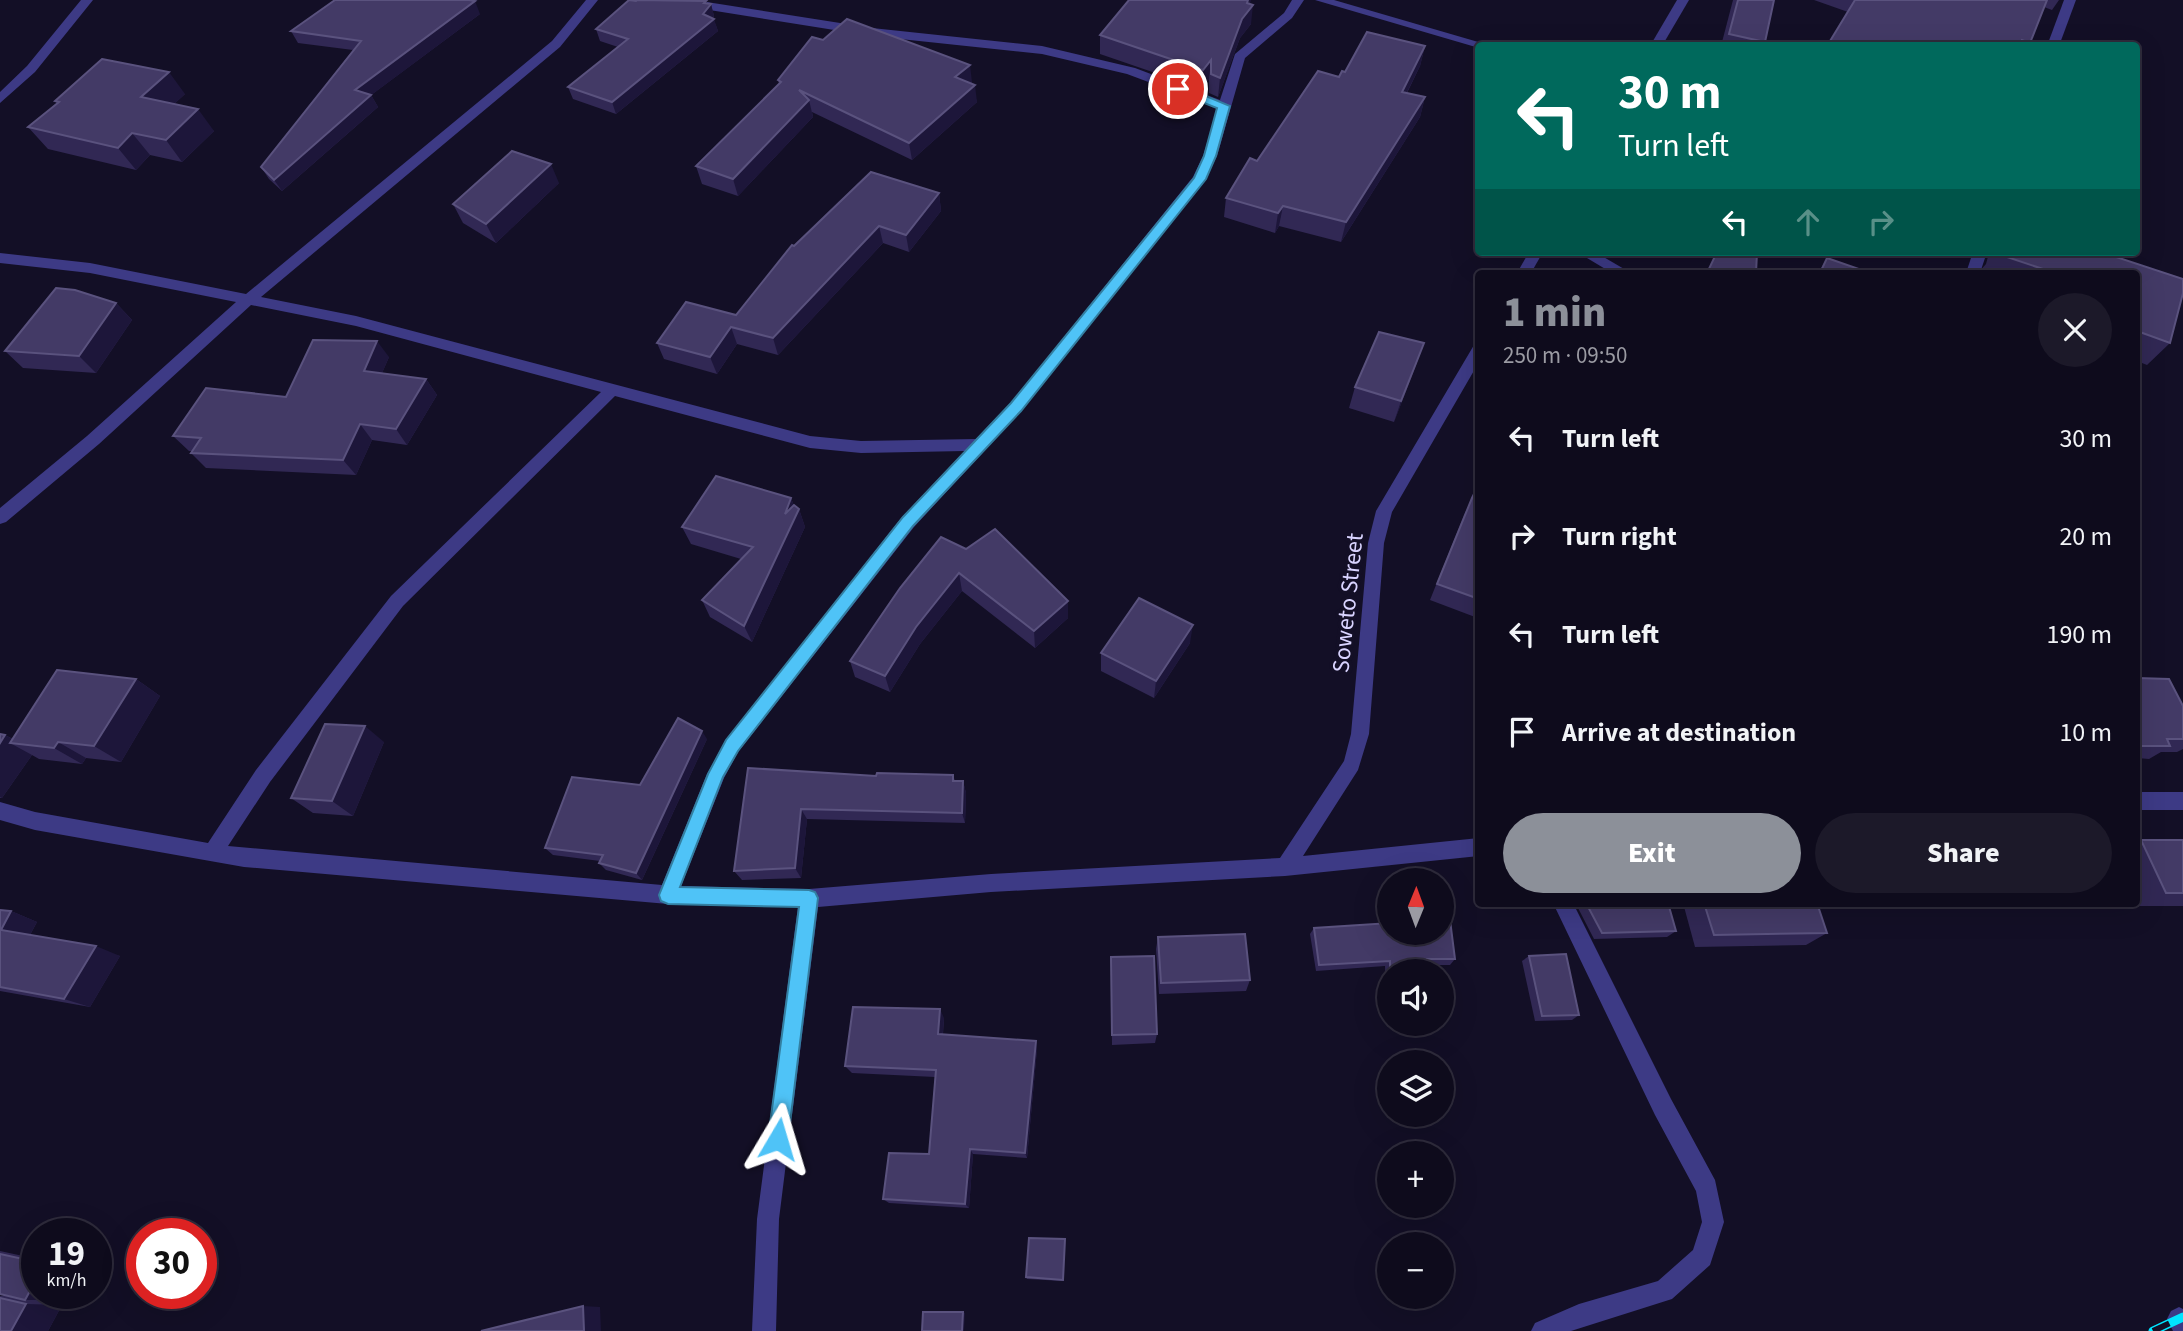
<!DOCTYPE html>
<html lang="en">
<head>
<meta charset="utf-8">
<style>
  body { margin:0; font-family:"Source Sans 3",sans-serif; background:#1c1929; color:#f1f3f6; height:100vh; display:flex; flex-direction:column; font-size:26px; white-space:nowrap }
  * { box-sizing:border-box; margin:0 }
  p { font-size:23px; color:#9b9ba3 }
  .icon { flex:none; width:38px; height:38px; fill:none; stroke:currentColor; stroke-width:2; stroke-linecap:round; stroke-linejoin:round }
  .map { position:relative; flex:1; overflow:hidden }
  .sheet { position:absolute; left:1475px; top:270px; width:665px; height:637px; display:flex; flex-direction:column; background:#0e0b1c; border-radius:7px; box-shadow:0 7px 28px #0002,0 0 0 2px #2e2b3b }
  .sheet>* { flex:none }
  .banner { position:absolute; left:1475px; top:42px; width:665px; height:214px; border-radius:7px; box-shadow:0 7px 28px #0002,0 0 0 2px #2e2b3b; background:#00695c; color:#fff; overflow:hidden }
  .needle { width:46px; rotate:1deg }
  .fabs { position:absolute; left:1377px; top:868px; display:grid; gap:14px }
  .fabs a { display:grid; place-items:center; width:77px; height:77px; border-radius:50%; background:#0e0b1c; box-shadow:0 7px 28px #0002,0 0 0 2px #2e2b3b; font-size:35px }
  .speed { position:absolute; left:21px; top:1218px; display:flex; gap:14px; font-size:35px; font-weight:700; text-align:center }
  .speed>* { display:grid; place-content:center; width:91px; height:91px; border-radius:50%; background:#0e0b1c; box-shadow:0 7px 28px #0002,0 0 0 2px #2e2b3b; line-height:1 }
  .speed small { font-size:18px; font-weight:400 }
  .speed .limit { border:10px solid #d22; background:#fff; color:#111 }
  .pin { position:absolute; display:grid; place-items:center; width:60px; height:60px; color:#fff; margin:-30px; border:4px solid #fff; border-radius:50%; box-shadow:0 2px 7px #0007 }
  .me { position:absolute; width:77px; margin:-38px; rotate:7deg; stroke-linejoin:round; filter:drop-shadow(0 0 5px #0008) }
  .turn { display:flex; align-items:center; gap:24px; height:147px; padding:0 28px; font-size:32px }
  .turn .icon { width:91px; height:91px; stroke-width:2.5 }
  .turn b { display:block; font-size:49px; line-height:60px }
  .lanes { display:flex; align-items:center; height:66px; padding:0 28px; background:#0003; justify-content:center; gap:35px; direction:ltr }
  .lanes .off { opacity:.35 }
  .round { display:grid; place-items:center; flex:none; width:74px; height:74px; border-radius:37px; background:#1c1929 }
  .head { display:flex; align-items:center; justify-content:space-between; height:119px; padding:0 28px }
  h1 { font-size:42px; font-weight:800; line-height:52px; color:#8c9099 }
  .primary-button { display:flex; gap:14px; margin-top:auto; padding:14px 28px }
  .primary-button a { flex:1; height:80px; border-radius:42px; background:#8c9099; color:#fff; font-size:28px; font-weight:800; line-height:80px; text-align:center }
  .primary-button a+a { background:#1c1929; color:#f1f3f6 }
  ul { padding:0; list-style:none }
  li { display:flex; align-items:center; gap:21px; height:98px; padding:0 28px }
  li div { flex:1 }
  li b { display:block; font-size:26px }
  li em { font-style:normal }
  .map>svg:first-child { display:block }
</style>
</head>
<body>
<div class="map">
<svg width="2183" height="1331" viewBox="0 0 2183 1331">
  <rect width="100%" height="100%" fill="#130f26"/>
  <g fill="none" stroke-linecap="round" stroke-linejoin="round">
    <g fill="#3d3a85" fill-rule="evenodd">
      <path d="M81 0H93L35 72 0 103V92L27 66Z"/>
      <path d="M586 0H598L560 47 261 297 356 316 810 436 861 441 976 439 1011 403 1193 177 1203 156 1218 108 1127 74 1042 54 872 36 672 4 666 0H694L872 28 1042 46 1135 68 1220 100 1235 54 1284 13 1292 0H1304L1292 18 1245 58 1217 156 1204 182 1021 411 914 527 738 752 724 778 681 886 809 889 991 874 1280 858 1344 761 1351 734 1368 543 1376 511 1474 345 1479 344V362L1392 512 1384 543 1369 734 1358 770 1303 856 1479 838V856L1285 876 991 892 818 907 779 1219 776 1331H752L757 1219 798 907 668 904 244 867 35 830 0 820V802L35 812 208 843 256 770 391 596 601 392 356 326 251 305 99 444 6 522 0 524V508L87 436 236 302 90 273 0 263V253L90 263 246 294 552 41ZM615 396 810 448 861 453 965 451 902 517 726 740 707 774 662 885 228 846 270 782 403 606Z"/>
      <path d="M1315 0H1334L1492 46H1479V48Z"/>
      <path d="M1677 0H1689L1662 46H1650Z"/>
      <path d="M2064 0H2076L2059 46H2047Z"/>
      <path d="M1529 252H1543L1531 273H1517Z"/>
      <path d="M1577 252H1595L1631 273H1612Z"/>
      <path d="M1973 252H1987L1980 273H1966Z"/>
      <rect x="2137" y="792" width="46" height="18"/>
      <path d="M1553 903H1573L1671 1099 1715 1180 1724 1222 1710 1265 1672 1299 1571 1331H1531L1535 1323 1579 1304 1658 1281 1693 1250 1702 1222 1696 1191 1655 1115Z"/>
      <path d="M2179 1307 2183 1309V1331H2173L2167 1319 2171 1311Z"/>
    </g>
    <defs>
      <path id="rail" d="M2153 1331 2183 1317"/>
    </defs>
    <use href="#rail" stroke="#00e5ff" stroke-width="9"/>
    <use href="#rail" stroke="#130f26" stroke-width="6" stroke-dasharray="18" stroke-linecap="butt"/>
  </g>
  <g fill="#312854">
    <path d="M1733 0H1774L1763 46H1721Z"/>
    <path d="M1814 0H2059L2052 10 2044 7 2028 46H1827L1848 12Z"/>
    <path d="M636 1H706L707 4H711L714 16 713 18 718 31 616 114 573 99 568 87 618 47 600 41 596 29Z"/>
    <path d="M1250 4 1251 24 1240 38 1218 97 1209 93V79L1202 89 1100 54V35Z"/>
    <path d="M480 14 371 95 378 107 282 191 269 179 261 167 353 50 298 43 291 31Z"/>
    <path d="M1425 46 1420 66 1407 93 1425 97 1420 117 1341 242 1279 226 1275 233 1224 217 1226 198 1257 161 1345 72Z"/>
    <path d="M778 80 972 82 971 83 977 102 912 160 812 112 813 117 738 196 702 184 696 166 779 84Z"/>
    <path d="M185 94 174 104 214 131 182 162 150 155 136 170 48 149 28 127 57 104 55 101Z"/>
    <path d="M559 183 496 243 463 223 453 204Z"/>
    <path d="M939 193 941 211 909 252 883 243 778 355 737 344 717 374 664 359 657 343 736 315 794 246Z"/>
    <path d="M1676 252H1696L1692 256Z"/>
    <path d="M1988 252H2101L2183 279V293L2170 343 2147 365 2137 361V273H1978L1986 264 1989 253Z"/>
    <path d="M1827 258 1861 273H1818Z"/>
    <path d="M116 303 132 320 96 373 23 368 5 351Z"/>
    <path d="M1424 343 1416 365 1394 422 1349 408 1355 387Z"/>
    <path d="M389 357 382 373 426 379 437 395 407 445 372 440 356 475 206 468 191 453 192 451H189L173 436 286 397Z"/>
    <path d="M1479 484V610L1475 617 1430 600 1464 515Z"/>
    <path d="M791 498 794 506 799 509 805 527 752 642 710 617 702 600 741 559 691 544 682 527Z"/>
    <path d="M966 549 1068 601V618L1035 648 962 591 920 644 890 692 855 677 850 661Z"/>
    <path d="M1190 643 1154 698 1101 671V653Z"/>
    <path d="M2137 678 2183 706V749L2177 752H2161L2149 759 2137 758Z"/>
    <path d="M136 679 160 696 121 762 86 758 82 764 39 759 32 755 2 798H0V734L5 735 13 739Z"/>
    <path d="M707 739 642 880 606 870 599 863 600 861 553 855 545 848Z"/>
    <path d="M384 742 353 816 313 813 291 798Z"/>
    <path d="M748 768 876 776 953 775 955 781H963L966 793 965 823 807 819 801 878 742 880 734 871Z"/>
    <path d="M2141 840H2183V906H2136L2134 903H2137V842Z"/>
    <path d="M1580 903H1668L1676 931 1667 937 1594 939 1577 906Z"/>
    <path d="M1683 903H1817L1827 933 1806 945 1695 947Z"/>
    <path d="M0 910 11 911 37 922 30 935 120 956 90 1007 0 991Z"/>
    <path d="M1314 928 1455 959 1450 965H1427L1390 971V1016H1387L1385 966 1316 971 1310 934Z"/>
    <path d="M1158 937 1250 980 1246 991 1159 994 1156 949Z"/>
    <path d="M1529 956 1579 1015 1572 1020 1535 1021 1522 961Z"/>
    <path d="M1111 957 1157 1034 1155 1043 1112 1045Z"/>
    <path d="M944 1018 943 1034 1037 1049 1027 1158 973 1154 969 1208 889 1203 883 1199 929 1154 935 1077 852 1073 845 1066Z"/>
    <path d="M1065 1241 1063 1281 1027 1279 1026 1277Z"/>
    <path d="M0 1251 37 1259V1293L43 1300H37L62 1305 48 1331H0V1296H9L0 1294Z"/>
  </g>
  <g fill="#1d163a">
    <path d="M1248 0H1251L1248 12 1253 5 1251 24 1240 38 1218 97 1220 78Z"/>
    <path d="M475 1 480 14 362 102 355 90Z"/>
    <path d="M706 1 708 8 711 4 714 16 708 24 714 19 718 31 616 114 612 102 703 14 704 3Z"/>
    <path d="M1425 46 1420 66 1397 112 1402 92Z"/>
    <path d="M1211 60 1209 79 1202 89 1203 70Z"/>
    <path d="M970 65 972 82 957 94 955 77Z"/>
    <path d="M169 72 185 94 158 119 141 97Z"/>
    <path d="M975 85 977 102 912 160 909 143Z"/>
    <path d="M371 95 378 107 282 191 274 180Z"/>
    <path d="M1425 97 1420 117 1341 242 1346 222Z"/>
    <path d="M809 100 813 117 738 196 733 179Z"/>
    <path d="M198 109 214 131 182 162 166 140Z"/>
    <path d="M132 133 150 155 136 170 118 148Z"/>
    <path d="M551 164 559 183 496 243 486 224Z"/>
    <path d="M939 193 941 211 909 252 906 235Z"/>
    <path d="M1283 206 1279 226 1275 233 1278 213Z"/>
    <path d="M879 226 883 243 778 355 773 338Z"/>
    <path d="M116 303 132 320 96 373 79 356Z"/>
    <path d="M731 327 737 344 717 374 710 357Z"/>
    <path d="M377 341 389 357 376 387 364 371Z"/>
    <path d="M1424 343 1416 365 1394 422 1401 401Z"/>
    <path d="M426 379 437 395 407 445 396 429Z"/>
    <path d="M360 424 372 440 356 475 343 460Z"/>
    <path d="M791 498 797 514 799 509 805 527 752 642 744 626Z"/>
    <path d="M959 573 962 591 920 644 890 692 885 676 916 627Z"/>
    <path d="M1068 601V618L1035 648 1034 631Z"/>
    <path d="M1193 625 1190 643 1154 698 1156 681Z"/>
    <path d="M136 679 160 696 121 762 94 746Z"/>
    <path d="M365 726 384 742 353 816 332 801Z"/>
    <path d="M702 731 707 739 642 880 636 873Z"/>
    <path d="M5 735 21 744 10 743 32 755 2 798 0 797V743Z"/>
    <path d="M58 742 86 758 82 764 54 748Z"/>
    <path d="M963 781 966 793 965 823 962 813Z"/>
    <path d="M801 809 807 819 801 878 795 868Z"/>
    <path d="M11 911 37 922 27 940 1 930Z"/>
    <path d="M96 946 120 956 90 1007 64 999Z"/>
    <path d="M940 1009 944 1018 942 1042 938 1034Z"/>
    <path d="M1036 1041 1037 1049 1027 1158 1025 1153Z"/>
    <path d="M970 1149 973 1154 969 1208 965 1204Z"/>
    <path d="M37 1278V1293H47L43 1300H25Z"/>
    <path d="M26 1304 62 1305 48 1331H11Z"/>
    <path d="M583 1306 600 1307 601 1331H584Z"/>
    <path d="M963 1312 965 1313 964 1331H962Z"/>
  </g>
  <g fill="#433a66" stroke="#5a527e" stroke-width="2">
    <path d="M335 0H469L475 1 355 90 371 95 274 180 261 167 361 41 291 31Z"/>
    <path d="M629 0 636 1 637 0 706 1 704 3 711 4 703 14 714 19 612 102 568 87 628 39 596 29Z"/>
    <path d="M1129 0H1248L1247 3 1253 5 1242 19 1220 78 1211 74V60L1203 70 1100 35Z"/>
    <path d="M1738 0H1774L1765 42 1729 34Z"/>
    <path d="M1855 0H2047L2030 43 2022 40 2021 46H1827Z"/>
    <path d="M847 19 970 65 955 77 975 85 909 143 799 90 809 100 733 179 696 166 781 82 778 80 812 37 823 40Z"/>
    <path d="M1367 32 1425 46 1402 92 1425 97 1346 222 1283 206 1278 213 1226 198 1250 158 1257 161 1318 71 1339 77 1342 71 1345 72Z"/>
    <path d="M102 59 169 72 141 97 198 109 166 140 132 133 118 148 28 127 59 102 55 101Z"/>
    <path d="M512 151 551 164 486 224 453 204Z"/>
    <path d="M871 172 939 193 906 235 879 226 773 338 731 327 710 357 657 343 686 302 736 315 792 245 794 246Z"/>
    <path d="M1717 252H1754L1757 253 1756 273H1707Z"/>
    <path d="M1998 252H2101L2183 279V293L2170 343 2137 331V273H2055L1995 253Z"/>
    <path d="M1827 258 1862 270 1861 273H1820Z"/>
    <path d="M56 288 75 290 116 303 79 356 5 351Z"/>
    <path d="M1379 332 1424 343 1401 401 1355 387Z"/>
    <path d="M313 340 377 341 364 371 426 379 396 429 360 424 343 460 191 453 201 438 173 436 206 388 286 397Z"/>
    <path d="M716 476 791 498 785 514 794 505 799 509 744 626 702 600 753 547 682 527Z"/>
    <path d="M1479 484V599L1437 584 1472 498Z"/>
    <path d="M995 529 1068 601 1034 631 959 573 916 627 885 676 850 661 900 588 941 537 966 549Z"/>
    <path d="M1139 598 1193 625 1156 681 1101 653Z"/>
    <path d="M57 670 136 679 94 746 58 742 54 748 10 743Z"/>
    <path d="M2137 678 2169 679 2183 706V739H2167L2170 746H2137Z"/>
    <path d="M678 718 702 731 636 873 599 863 603 855 545 848 572 777 640 785Z"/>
    <path d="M325 724 365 726 332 801 291 798Z"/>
    <path d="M0 734 5 735 0 743Z"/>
    <path d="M748 768 876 776 877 773 953 775V781H963L962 813 801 809 795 868 734 871Z"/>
    <path d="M2141 840H2183V893H2166Z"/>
    <path d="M1586 903H1668L1676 931 1602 933Z"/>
    <path d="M1704 903H1817L1827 933 1714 935Z"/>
    <path d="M0 910 11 911 1 930 96 946 64 999 0 987Z"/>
    <path d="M1442 920H1450L1455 959H1427V971H1390V961L1319 965 1314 928 1390 923V933H1442Z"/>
    <path d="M1245 934 1250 980 1161 983 1158 937Z"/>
    <path d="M1566 954 1579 1015 1542 1016 1529 956Z"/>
    <path d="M1154 956 1157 1034 1112 1035 1111 957Z"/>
    <path d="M853 1007 940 1009 938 1034 1036 1041 1025 1153 970 1149 965 1204 883 1199 889 1153 929 1154 936 1070 845 1066Z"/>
    <path d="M1029 1238 1065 1239 1063 1280 1026 1277Z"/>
    <path d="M0 1254 37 1262V1278L25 1300 0 1294Z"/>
    <path d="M0 1298 26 1304 11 1331H0Z"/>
    <path d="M583 1306 584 1331H481Z"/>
    <path d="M923 1312H963L962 1331H922Z"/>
  </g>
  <path fill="#4fc3f7" stroke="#337fa1" stroke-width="2" d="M1174 86H1182L1230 106 1216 156 1206 179 1021 411 913 526 738 751 723 777 680 887 809 890 815 892 818 898 788 1139 785 1146 778 1149 771 1146 768 1139 799 907 668 904 661 901 659 895 708 774 726 740 903 517 1011 403 1194 178 1204 156 1217 108 1174 91Z"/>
  <g text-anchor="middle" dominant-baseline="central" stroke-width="7" stroke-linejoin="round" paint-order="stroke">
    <g font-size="24" fill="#d9d4ff" stroke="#130f26">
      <text transform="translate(1348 603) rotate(-84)">Soweto Street</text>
    </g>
  </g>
</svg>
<div class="fabs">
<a><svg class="needle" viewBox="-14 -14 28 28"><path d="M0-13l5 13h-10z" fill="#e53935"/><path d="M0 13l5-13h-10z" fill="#9b9ba3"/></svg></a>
<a><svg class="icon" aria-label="sound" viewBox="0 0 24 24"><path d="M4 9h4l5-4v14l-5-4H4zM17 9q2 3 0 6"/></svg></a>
<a><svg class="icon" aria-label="layers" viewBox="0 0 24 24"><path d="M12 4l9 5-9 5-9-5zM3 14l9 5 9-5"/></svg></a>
<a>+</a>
<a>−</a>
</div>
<div class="speed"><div>19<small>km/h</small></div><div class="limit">30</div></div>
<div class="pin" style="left:1178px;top:89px;background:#d93025"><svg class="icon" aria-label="arrive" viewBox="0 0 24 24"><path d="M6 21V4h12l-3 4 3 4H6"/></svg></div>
<svg class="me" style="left:778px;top:1139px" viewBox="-20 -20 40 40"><path d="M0-17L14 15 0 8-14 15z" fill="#4fc3f7" stroke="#fff" stroke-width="4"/></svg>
<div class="banner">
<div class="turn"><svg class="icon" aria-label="left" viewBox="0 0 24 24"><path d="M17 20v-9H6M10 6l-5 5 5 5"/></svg><div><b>30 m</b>Turn left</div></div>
<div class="lanes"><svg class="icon" aria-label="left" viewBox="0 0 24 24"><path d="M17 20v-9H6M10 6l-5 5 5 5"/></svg><svg class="icon off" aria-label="ahead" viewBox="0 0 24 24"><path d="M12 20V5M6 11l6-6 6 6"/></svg><svg class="icon off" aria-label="right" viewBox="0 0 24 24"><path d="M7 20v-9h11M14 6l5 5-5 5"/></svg></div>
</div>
<section class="sheet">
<div class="head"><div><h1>1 min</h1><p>250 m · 09:50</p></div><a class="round"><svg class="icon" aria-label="close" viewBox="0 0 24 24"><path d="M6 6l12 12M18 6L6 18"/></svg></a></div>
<ul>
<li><svg class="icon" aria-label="left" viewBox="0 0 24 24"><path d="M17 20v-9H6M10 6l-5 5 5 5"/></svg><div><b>Turn left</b></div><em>30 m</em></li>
<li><svg class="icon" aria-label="right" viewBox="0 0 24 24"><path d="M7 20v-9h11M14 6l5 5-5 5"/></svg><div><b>Turn right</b></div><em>20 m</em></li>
<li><svg class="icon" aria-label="left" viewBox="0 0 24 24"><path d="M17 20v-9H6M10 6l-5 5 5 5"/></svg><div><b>Turn left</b></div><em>190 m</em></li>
<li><svg class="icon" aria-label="arrive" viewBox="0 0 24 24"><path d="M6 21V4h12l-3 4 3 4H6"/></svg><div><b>Arrive at destination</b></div><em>10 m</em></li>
</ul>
<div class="primary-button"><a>Exit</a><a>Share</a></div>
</section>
</div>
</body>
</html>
